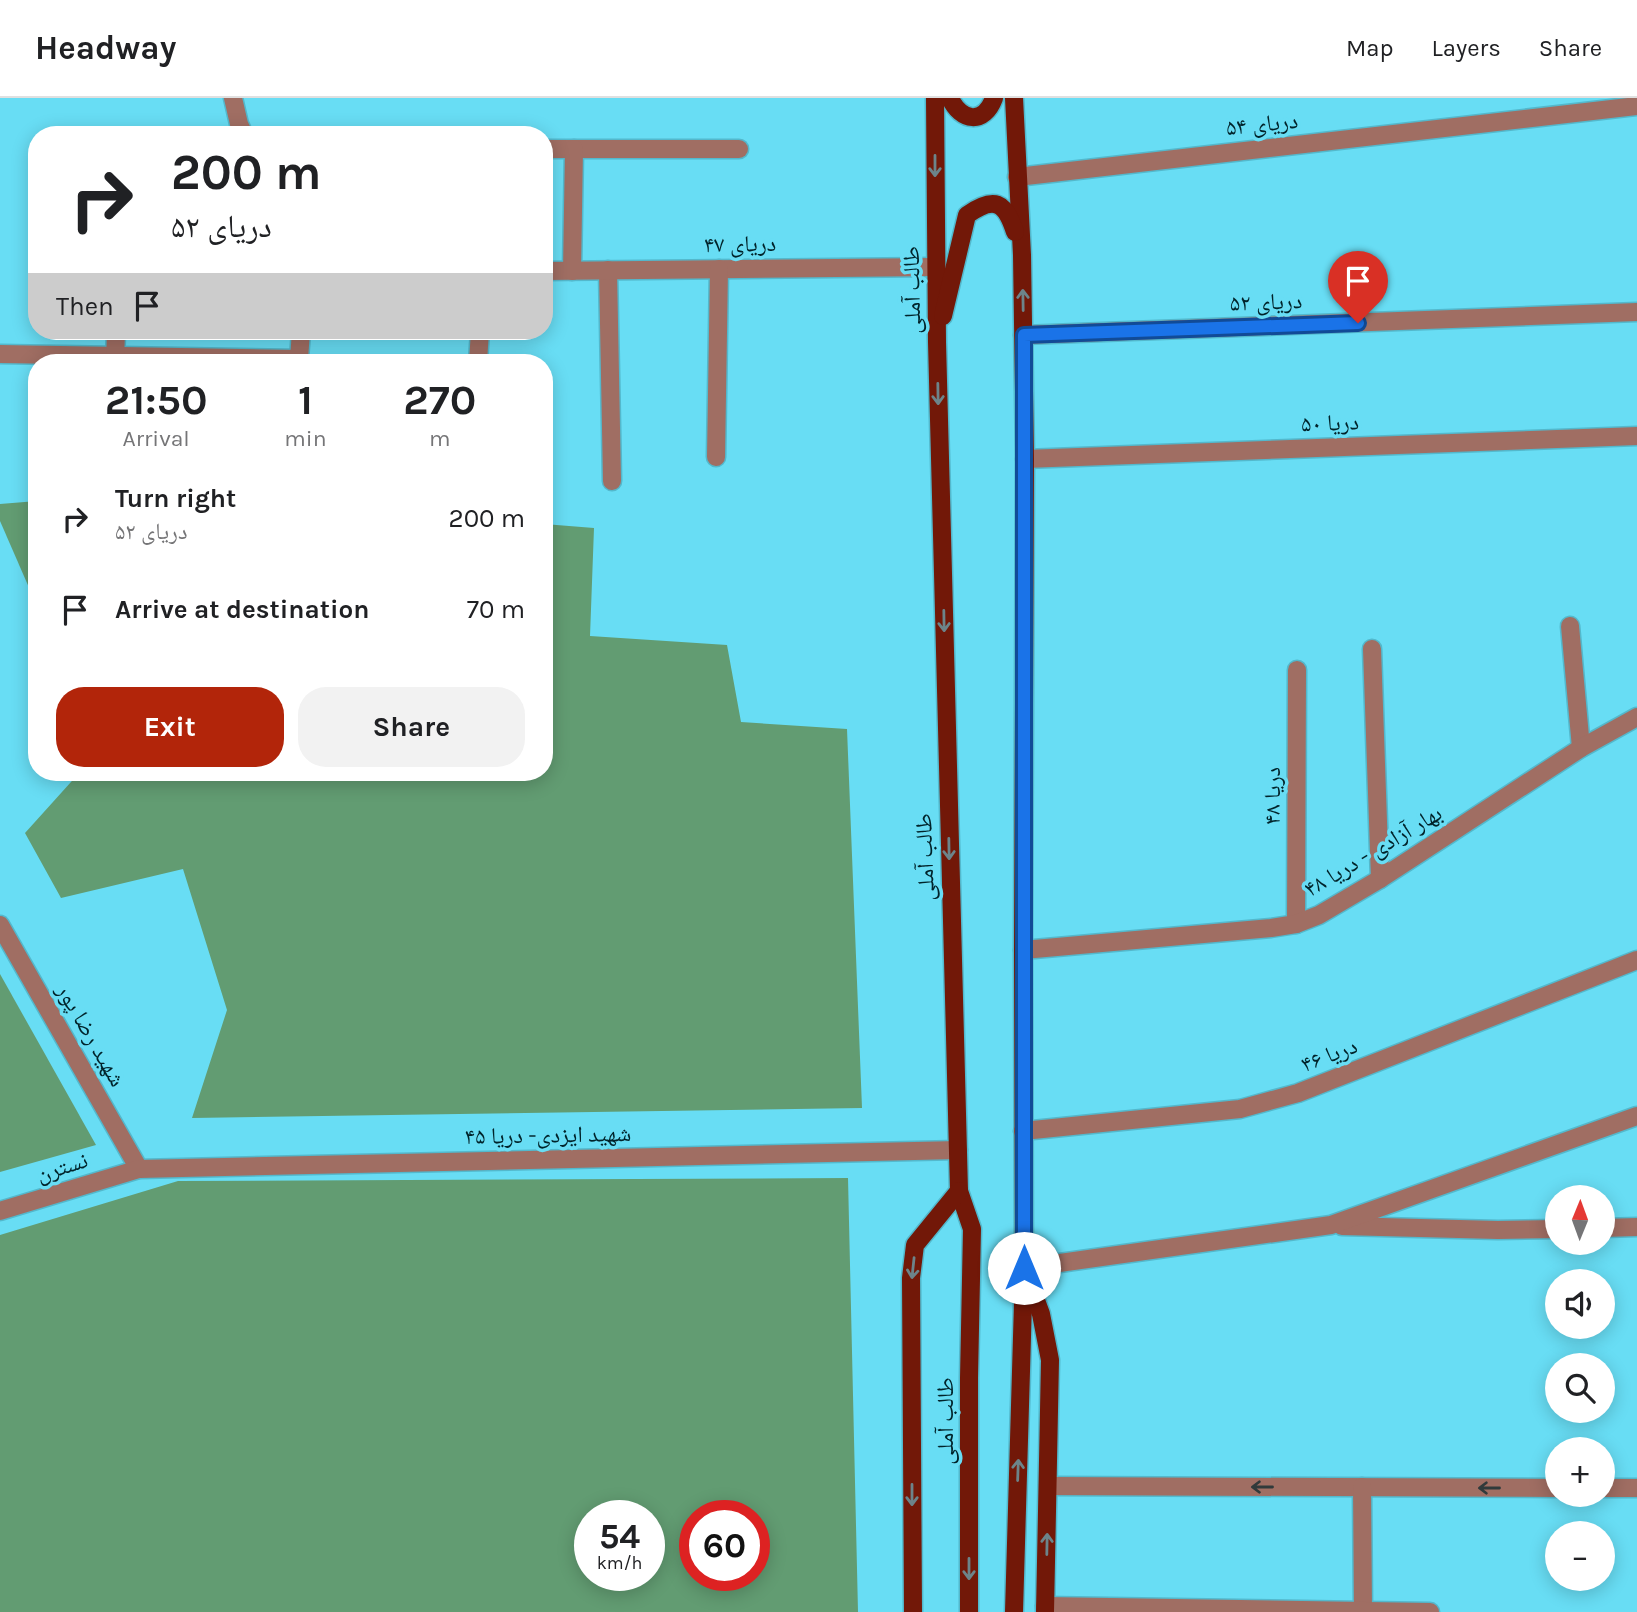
<!DOCTYPE html>
<html lang="en">
<head>
<meta charset="utf-8">
<style>
  body { margin:0; font-family:Karla,"Noto Naskh Arabic",sans-serif; background:#f2f2f2; color:#202124; height:100vh; display:flex; flex-direction:column; font-size:26px; white-space:nowrap }
  * { box-sizing:border-box; margin:0 }
  p { font-size:23px; color:#757577 }
  .icon { flex:none; width:38px; height:38px; fill:none; stroke:currentColor; stroke-width:2; stroke-linecap:round; stroke-linejoin:round }
  .map { position:relative; flex:1; overflow:hidden }
  .side { position:absolute; left:28px; top:256px; width:525px; height:427px; display:flex; flex-direction:column; background:#fff; border-radius:28px; box-shadow:0 4px 18px #0003 }
  .side>* { flex:none }
  .banner { position:absolute; left:28px; top:28px; width:525px; height:214px; border-radius:28px; box-shadow:0 4px 18px #0003; background:#fff; color:#202124; overflow:hidden }
  .needle { width:46px; rotate:1deg }
  .tools { position:absolute; left:1545px; top:1087px; display:grid; gap:14px }
  .tools a { display:grid; place-items:center; width:70px; height:70px; border-radius:50%; background:#fff; box-shadow:0 4px 18px #0003; font-size:35px }
  .speed { position:absolute; left:574px; top:1402px; display:flex; gap:14px; font-size:35px; font-weight:700; text-align:center }
  .speed>* { display:grid; place-content:center; width:91px; height:91px; border-radius:50%; background:#fff; box-shadow:0 4px 18px #0003; line-height:1 }
  .speed small { font-size:18px; font-weight:400 }
  .speed .limit { border:10px solid #d22; background:#fff; color:#111 }
  .pin { position:absolute; display:grid; place-items:center; width:60px; height:60px; color:#fff; margin:-72px -30px; border-radius:50% 50% 50% 0; rotate:-45deg; box-shadow:0 0 7px #0007 }
  .pin .icon { rotate:45deg }
  .me { position:absolute; width:77px; margin:-38px; rotate:0deg; stroke-linejoin:round; filter:drop-shadow(0 0 5px #0008) }
  .turn { display:flex; align-items:center; gap:24px; height:147px; padding:0 28px; font-size:32px }
  .turn .icon { width:91px; height:91px; stroke-width:2.5 }
  .turn b { display:block; font-size:49px; line-height:60px }
  .then { display:flex; align-items:center; height:66px; padding:0 28px; background:#0003; gap:14px; font-size:26px }
  .eta { display:flex; justify-content:space-evenly; align-items:center; height:119px; text-align:center }
  .eta b { font-size:42px; font-weight:700; line-height:49px }
  .cta { display:flex; gap:14px; margin-top:auto; padding:14px 28px }
  .cta a { flex:1; height:80px; border-radius:28px; background:#b2250a; color:#fff; font-size:28px; font-weight:700; line-height:80px; text-align:center }
  .cta a+a { background:#f2f2f2; color:#202124 }
  ul { padding:0; list-style:none }
  li { display:flex; align-items:center; gap:21px; height:91px; padding:0 28px }
  li div { flex:1 }
  li b { display:block; font-size:26px }
  li em { font-style:normal }
  header { display:flex; align-items:center; gap:42px; box-sizing:border-box; height:98px; padding:0 35px; background:#fff; border-bottom:2px solid #e0e0e0 }
  header strong { font-size:33px }
  nav { display:flex; gap:38px; margin-inline-start:auto; font-size:24px }
  .map>svg:first-child { display:block }
</style>
</head>
<body>
<header>
<strong>Headway</strong>
<nav><a>Map</a><a>Layers</a><a>Share</a></nav>
</header>
<div class="map">
<svg width="1637" height="1514" viewBox="0 0 1637 1514">
  <rect width="100%" height="100%" fill="#68ddf4"/>
  <g fill="#629c72" fill-rule="evenodd">
    <path d="M37 403V508L0 423V406Z"/>
    <path d="M544 426 594 430 590 538 727 547 741 624 847 631 862 1010 192 1020 227 912 183 771 61 800 25 735 80 674H544Z"/>
    <path d="M0 876 96 1047 0 1074Z"/>
    <path d="M848 1080 858 1514H0V1137L178 1083ZM590 1418H649V1477H590ZM695 1418H754V1477H695Z"/>
  </g>
  <g fill="none" stroke-linecap="round" stroke-linejoin="round">
    <defs>
      <g id="minor">
        <path d="M233 0 239 26 244 37"/>
        <path d="M544 51H739"/>
        <path d="M1017 79 1637 8"/>
        <path d="M608 172 612 383"/>
        <path d="M544 173 935 169"/>
        <path d="M572 173 574 51"/>
        <path d="M1023 237 1637 214"/>
        <path d="M0 256 299 261 301 233"/>
        <path d="M115 264 116 233"/>
        <path d="M478 264 480 233"/>
        <path d="M716 359 719 171"/>
        <path d="M1025 361 1637 338"/>
        <path d="M1570 528 1581 650"/>
        <path d="M1372 551 1380 781"/>
        <path d="M1296 826 1297 572"/>
        <path d="M0 827 139 1071"/>
        <path d="M1023 852 1271 830 1296 826 1319 817 1380 781 1581 650 1637 619"/>
        <path d="M1023 1033 1240 1011 1298 995 1637 862"/>
        <path d="M0 1113 139 1071 958 1052"/>
        <path d="M1342 1128 1498 1132 1558 1131"/>
        <path d="M1603 1130 1637 1129"/>
        <path d="M1024 1170 1331 1127 1637 1018"/>
        <path d="M1048 1388 1558 1390"/>
        <path d="M1362 1389 1363 1513"/>
        <path d="M1603 1390H1637"/>
        <path d="M1045 1508 1430 1514"/>
      </g>
      <g id="major">
        <path d="M935 0 937 244 959 1093 972 1131 969 1280V1514"/>
        <path d="M950 0C961 24 984 27 994 0"/>
        <path d="M1014 0 1022 157 1025 361 1023 852 1024 1170 1014 1514"/>
        <path d="M943 218 967 117C994 98 1005 103 1015 134"/>
        <path d="M1028 1181 1041 1216 1050 1262 1045 1514"/>
        <path d="M913 1514 911 1180 915 1147 959 1093"/>
      </g>
    </defs>
    <use href="#minor" stroke="#53b8cc" stroke-width="21"/>
    <use href="#major" stroke="#53b8cc" stroke-width="21"/>
    <use href="#minor" stroke="#a06e63" stroke-width="18"/>
    <use href="#major" stroke="#721808" stroke-width="18"/>
  </g>
  <defs><path id="oneway-shaft" d="M-6 0H5M1.5-3L5.5 0L1.5 3" fill="none" stroke-width="1.6" stroke-linecap="round" stroke-linejoin="round" transform="scale(1.75)"/></defs>
  <g stroke="#6c848a">
    <use href="#oneway-shaft" transform="translate(935 68) rotate(90)"/>
    <use href="#oneway-shaft" transform="translate(1023 202) rotate(-91)"/>
    <use href="#oneway-shaft" transform="translate(938 296) rotate(89)"/>
    <use href="#oneway-shaft" transform="translate(944 523) rotate(89)"/>
    <use href="#oneway-shaft" transform="translate(949 751) rotate(89)"/>
    <use href="#oneway-shaft" transform="translate(913 1170) rotate(96)"/>
    <use href="#oneway-shaft" transform="translate(1018 1372) rotate(-88)"/>
    <use href="#oneway-shaft" transform="translate(912 1397) rotate(90)"/>
    <use href="#oneway-shaft" transform="translate(1047 1446) rotate(-89)"/>
    <use href="#oneway-shaft" transform="translate(969 1471) rotate(90)"/>
  </g>
  <g stroke="#303a3b">
    <use href="#oneway-shaft" transform="translate(1262 1389) rotate(-180)"/>
    <use href="#oneway-shaft" transform="translate(1489 1390) rotate(-180)"/>
  </g>
  <g fill="none" stroke-linecap="round" stroke-linejoin="round">
    <defs>
      <path id="route" d="M1024 1170V237L1358 225"/>
    </defs>
    <use href="#route" stroke="#114b97" stroke-width="18"/>
    <use href="#route" stroke="#1a73e8" stroke-width="12"/>
  </g>
  <g text-anchor="middle" dominant-baseline="central" stroke-width="7" stroke-linejoin="round" paint-order="stroke">
    <g font-size="23" fill="#00232a" stroke="#68ddf4">
      <text transform="translate(1262 26) rotate(-6)">دریای ۵۴</text>
      <text transform="translate(740 146) rotate(-1)">دریای ۴۷</text>
      <text transform="translate(912 192) rotate(-91)">طالب آملی</text>
      <text transform="translate(1266 204) rotate(-2)">دریای ۵۲</text>
      <text transform="translate(1330 325) rotate(-2)">دریا ۵۰</text>
      <text transform="translate(1272 698) rotate(-90)">دریا ۴۸</text>
      <text transform="translate(1373 753) rotate(-31)">بهار آزادی - دریا ۴۸</text>
      <text transform="translate(925 759) rotate(-92)">طالب آملی</text>
      <text transform="translate(91 937) rotate(60)">شهید رضا پور</text>
      <text transform="translate(1329 957) rotate(-21)">دریا ۴۶</text>
      <text transform="translate(548 1037) rotate(-1)">شهید ایزدی- دریا ۴۵</text>
      <text transform="translate(62 1069) rotate(-17)">نسترن</text>
      <text transform="translate(945 1323) rotate(-90)">طالب آملی</text>
    </g>
  </g>
</svg>
<div class="tools">
<a><svg class="needle" viewBox="-14 -14 28 28"><path d="M0-13l5 13h-10z" fill="#e53935"/><path d="M0 13l5-13h-10z" fill="#757577"/></svg></a>
<a><svg class="icon" aria-label="sound" viewBox="0 0 24 24"><path d="M4 9h4l5-4v14l-5-4H4zM17 9q2 3 0 6"/></svg></a>
<a><svg class="icon" aria-label="search" viewBox="0 0 24 24"><circle cx="10" cy="10" r="6"/><path d="M15 15l6 6"/></svg></a>
<a>+</a>
<a>−</a>
</div>
<div class="speed"><div>54<small>km/h</small></div><div class="limit">60</div></div>
<div class="pin" style="left:1358px;top:225px;background:#d93025"><svg class="icon" aria-label="arrive" viewBox="0 0 24 24"><path d="M6 21V4h12l-3 4 3 4H6"/></svg></div>
<svg class="me" style="left:1024px;top:1170px" viewBox="-20 -20 40 40"><circle r="19" fill="#fff"/><path d="M0-13L10 11 0 6-10 11z" fill="#1a73e8"/></svg>
<div class="banner">
<div class="turn"><svg class="icon" aria-label="right" viewBox="0 0 24 24"><path d="M7 20v-9h11M14 6l5 5-5 5"/></svg><div><b>200 m</b>دریای ۵۲</div></div>
<div class="then">Then<svg class="icon" aria-label="arrive" viewBox="0 0 24 24"><path d="M6 21V4h12l-3 4 3 4H6"/></svg></div>
</div>
<section class="side">
<div class="eta">
<div><b>21:50</b><p>Arrival</p></div>
<div><b>1</b><p>min</p></div>
<div><b>270</b><p>m</p></div>
</div>
<ul>
<li><svg class="icon" aria-label="right" viewBox="0 0 24 24"><path d="M7 20v-9h11M14 6l5 5-5 5"/></svg><div><b>Turn right</b><p>دریای ۵۲</p></div><em>200 m</em></li>
<li><svg class="icon" aria-label="arrive" viewBox="0 0 24 24"><path d="M6 21V4h12l-3 4 3 4H6"/></svg><div><b>Arrive at destination</b></div><em>70 m</em></li>
</ul>
<div class="cta"><a>Exit</a><a>Share</a></div>
</section>
</div>
</body>
</html>
